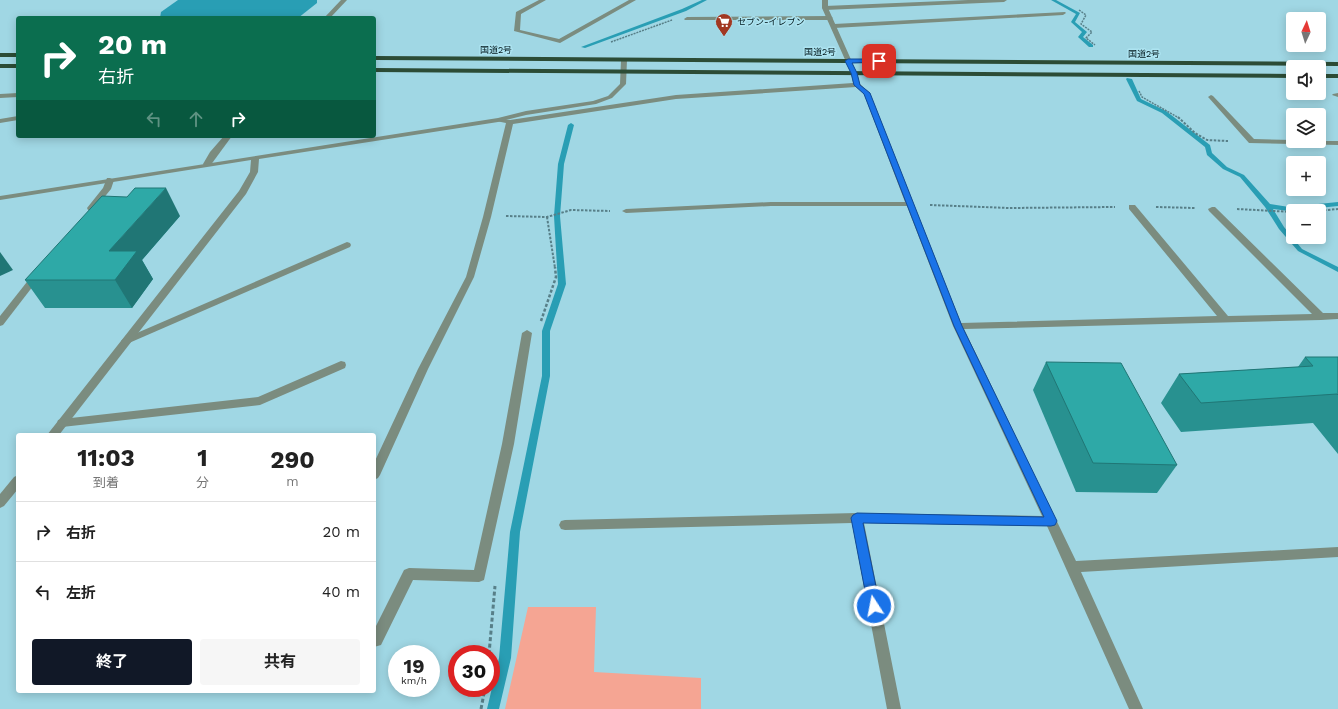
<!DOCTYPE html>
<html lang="ja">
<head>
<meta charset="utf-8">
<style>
  body { margin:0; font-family:"Work Sans","Noto Sans JP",sans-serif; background:#f6f6f6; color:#222; height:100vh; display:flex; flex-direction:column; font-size:15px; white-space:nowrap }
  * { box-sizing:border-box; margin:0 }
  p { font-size:13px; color:#767676 }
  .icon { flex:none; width:22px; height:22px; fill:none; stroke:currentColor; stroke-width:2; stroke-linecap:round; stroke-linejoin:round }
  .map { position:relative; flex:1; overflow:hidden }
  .details { position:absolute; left:16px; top:433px; width:360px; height:260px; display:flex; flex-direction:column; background:#fff; border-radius:4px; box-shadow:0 2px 10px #0003 }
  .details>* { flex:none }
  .guide { position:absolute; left:16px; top:16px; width:360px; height:122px; border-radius:4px; box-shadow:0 2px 10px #0003; background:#0b6e4f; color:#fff; overflow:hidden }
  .needle { width:26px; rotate:4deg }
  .controls { position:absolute; left:1286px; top:12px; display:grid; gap:8px }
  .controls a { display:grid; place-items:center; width:40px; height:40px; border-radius:4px; background:#fff; box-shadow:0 2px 10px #0003; font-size:20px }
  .speed { position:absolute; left:388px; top:645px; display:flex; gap:8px; font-size:20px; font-weight:700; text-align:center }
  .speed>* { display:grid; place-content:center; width:52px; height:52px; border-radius:50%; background:#fff; box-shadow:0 2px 10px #0003; line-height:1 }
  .speed small { font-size:10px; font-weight:400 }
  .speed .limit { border:6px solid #d22; background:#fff; color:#111 }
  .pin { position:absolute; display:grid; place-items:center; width:34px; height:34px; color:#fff; margin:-17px; border-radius:8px; box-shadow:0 2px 6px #0006 }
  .me { position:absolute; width:44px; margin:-22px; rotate:349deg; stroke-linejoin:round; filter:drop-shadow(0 0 3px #0008) }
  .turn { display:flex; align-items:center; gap:14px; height:84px; padding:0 16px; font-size:18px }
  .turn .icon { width:52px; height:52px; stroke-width:2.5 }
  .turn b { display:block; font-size:28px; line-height:34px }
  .lanes { display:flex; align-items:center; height:38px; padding:0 16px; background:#0003; justify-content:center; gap:20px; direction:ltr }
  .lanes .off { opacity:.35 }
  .eta { display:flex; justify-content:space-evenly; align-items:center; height:68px; text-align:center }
  .eta b { font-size:24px; font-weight:700; line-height:28px }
  .action { display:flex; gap:8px; margin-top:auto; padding:8px 16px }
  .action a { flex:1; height:46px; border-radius:4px; background:#111827; color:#fff; font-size:16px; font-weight:700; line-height:46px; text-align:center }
  .action a+a { background:#f6f6f6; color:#222 }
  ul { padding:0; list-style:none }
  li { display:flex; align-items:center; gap:12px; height:60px; padding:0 16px; border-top:1px solid #e0e0e0 }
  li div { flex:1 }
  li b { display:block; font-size:15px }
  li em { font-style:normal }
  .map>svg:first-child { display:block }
</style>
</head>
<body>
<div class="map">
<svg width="1338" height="709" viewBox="0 0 1338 709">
  <rect width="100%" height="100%" fill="#a0d7e4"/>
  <path fill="#f5a593" d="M528 607H596L594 672 701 678V709H505Z"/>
  <path fill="#299eb4" d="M178 0H317V3L298 18H160L161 12Z"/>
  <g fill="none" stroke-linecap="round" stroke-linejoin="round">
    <g fill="#299eb4" fill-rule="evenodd">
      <path d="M702 0H707L686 11 585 48 581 47 682 9Z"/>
      <path d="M1051 0H1056L1080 13 1075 22 1087 32 1083 37 1093 45V47H1089L1078 37 1082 32 1071 22 1076 14Z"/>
      <path d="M1127 78 1132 79 1141 99 1166 111 1210 145 1212 153 1227 167 1244 175 1270 204 1289 207 1338 202V206L1289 211 1273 209 1284 227 1302 249 1338 267V272L1298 251 1279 229 1265 207 1240 177 1223 169 1207 155 1205 147 1162 113 1137 101 1126 79Z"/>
      <path d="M571 123 574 125 564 164 560 216 566 284 550 331V376L520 532 511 658 499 709H487L499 658 510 532 542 376V331L558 284 554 216 558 164 568 125Z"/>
    </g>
    <g stroke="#577f88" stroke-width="1.5" stroke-dasharray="2 1" stroke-linecap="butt">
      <path d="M1079 10 1086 15 1081 24 1092 32 1086 38 1095 45"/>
      <path d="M611 42 672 20"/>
      <path d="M1139 91 1142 97 1179 118"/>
    </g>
    <g stroke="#577f88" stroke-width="2" stroke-dasharray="2.5 1.5" stroke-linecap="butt">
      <path d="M1178 117 1195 133 1207 140 1228 141"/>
      <path d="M930 205 1009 208 1115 207"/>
      <path d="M1156 207 1195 208"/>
      <path d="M1237 209 1293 212"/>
      <path d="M1316 211 1338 209"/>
      <path d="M506 216 547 217 571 210 610 211"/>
      <path d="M547 217 555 268"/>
    </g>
    <path stroke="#577f88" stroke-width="2.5" stroke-dasharray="3 2" stroke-linecap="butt" d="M541 321 556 277 555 267"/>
    <g stroke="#577f88" stroke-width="3" stroke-dasharray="4 2.5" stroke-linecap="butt">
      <path d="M489 654 495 586"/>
      <path d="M481 709 485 688"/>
    </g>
    <g fill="#7b8c7f" fill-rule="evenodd">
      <path d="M341 0H347L330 18H324Z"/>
      <path d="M539 0H546L521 14 520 30 559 39 629 0H636L560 43 514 31 516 12Z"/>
      <path d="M968 0H1007L1004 2 825 10 822 8 825 6Z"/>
      <path d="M1065 12 1066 13 1063 15 834 28 831 26 834 24Z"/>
      <path d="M687 17 830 16 833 18 830 20H685L684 19Z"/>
      <path d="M854 71 857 73 860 84 870 93 961 323 1217 316 1129 209V205H1135L1228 316 1312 314 1209 211 1208 209 1212 207H1215L1323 313H1338V319L1321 320 964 329 1076 561 1338 547V557L1081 572 1143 709H1129L1047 526 864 523 901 709H887L852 523 565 530 561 529 559 525 561 521 565 520 857 513 1042 516 953 326 907 206H771L626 213 622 211 626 209 771 202H905L864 94 856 87 676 99 513 124 491 217 474 277 428 369 380 475 378 478 374 480V463L418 369 466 277 483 217 506 123 496 121V119L510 120 676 95 853 83 851 73Z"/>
      <path d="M18 93V97L0 98V94Z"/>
      <path d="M1338 93V97L1332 95 1333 94Z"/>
      <path d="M1211 95 1213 96 1254 139 1293 140V141H1338V145L1249 143 1209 98 1208 97Z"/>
      <path d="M18 116V120L0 123V119Z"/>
      <path d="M224 136H232L210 166H204L203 164 210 152Z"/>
      <path d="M107 178H110L114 180 111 189 94 210H88L87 208 103 188Z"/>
      <path d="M347 242 350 243 351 245 350 247 129 343H123L121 341 123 339Z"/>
      <path d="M37 272 40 273 41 275 40 277 3 325 0 326V316L34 273Z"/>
      <path d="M527 330 532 333 514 444 484 580 479 582 413 580 381 645 374 647V630L404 570 409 568 474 570 502 444 522 333Z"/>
      <path d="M341 361 345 362 346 365 345 368 260 405 62 427 58 426 57 423 58 420 62 419 258 397Z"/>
    </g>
    <g fill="#7b8c7f" fill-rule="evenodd">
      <path d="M822 0H828V8L857 73 856 74 851 73 822 8Z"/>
      <path d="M624 58 627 60 626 84 612 98 596 104 526 115 498 122 259 159 258 172 246 194 59 435H47L239 191 250 172 251 160 0 200V196L498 118 526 111 593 101 608 96 620 84 621 60Z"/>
      <path d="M18 475V489L4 506 0 508V494L14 477Z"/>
    </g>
    <g fill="#2c4c36" fill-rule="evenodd">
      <rect x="0" y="53" width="18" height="4"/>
      <path d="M374 56 1338 62V66L374 60Z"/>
      <rect x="0" y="64" width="18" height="4"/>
      <path d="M374 68 1293 74V78L374 72Z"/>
      <rect x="1319" y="74" width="19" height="4"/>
    </g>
  </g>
  <g fill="#289190">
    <path d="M180 216 142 260 153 279 132 308H45L25 280Z"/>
    <path d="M1305 357H1338V454L1313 423 1181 432 1161 403 1179 374 1298 367Z"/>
    <path d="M1046 362 1177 465 1157 493 1076 492 1033 390Z"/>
  </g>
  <g fill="#207675">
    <path d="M166 188 180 216 142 260 153 279 132 308 115 280 109 251Z"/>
    <path d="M0 252 13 270 0 276Z"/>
  </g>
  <g fill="#2ea9a7" stroke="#207675">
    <path d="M135 188H166L109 251H137L115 280H25L102 196 127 197Z"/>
    <path d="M1305 357H1338V395L1337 394 1201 403 1179 374 1313 366Z"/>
    <path d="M1046 362 1121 363 1177 465 1093 463Z"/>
  </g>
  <path fill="#1a73e8" stroke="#114b97" d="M879 59 882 61 881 62 852 63 857 73 860 85 870 93 962 326 1057 521 1055 525 1051 526 863 523 880 606 878 610 874 612 870 610 868 606 851 518 853 515 857 513 1044 517 954 326 864 94 854 85 851 73 845 61 848 59Z"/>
  <defs>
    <symbol id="supermarket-pin" viewBox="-11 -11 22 30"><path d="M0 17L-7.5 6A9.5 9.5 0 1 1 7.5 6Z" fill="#a13822" stroke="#ade4f1"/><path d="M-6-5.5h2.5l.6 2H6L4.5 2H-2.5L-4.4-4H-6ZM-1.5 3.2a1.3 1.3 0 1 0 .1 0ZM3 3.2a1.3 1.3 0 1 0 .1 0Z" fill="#fff"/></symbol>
  </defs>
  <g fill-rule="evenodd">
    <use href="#supermarket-pin" x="714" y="12" width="20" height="27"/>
  </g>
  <g text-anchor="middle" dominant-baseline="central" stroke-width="3" stroke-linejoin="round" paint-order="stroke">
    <g font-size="9" fill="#01161a" stroke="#ade4f1" text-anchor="start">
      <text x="737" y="22">セブン-イレブン</text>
    </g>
    <g font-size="9" fill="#01161a" stroke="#ade4f1">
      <text x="496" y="50">国道2号</text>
      <text x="820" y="52">国道2号</text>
      <text x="1144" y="54">国道2号</text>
    </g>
  </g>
</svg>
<div class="controls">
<a><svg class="needle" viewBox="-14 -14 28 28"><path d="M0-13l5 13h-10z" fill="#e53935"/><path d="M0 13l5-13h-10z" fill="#767676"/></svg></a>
<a><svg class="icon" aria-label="sound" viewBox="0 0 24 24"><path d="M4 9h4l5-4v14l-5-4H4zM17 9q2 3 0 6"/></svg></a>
<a><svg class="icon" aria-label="layers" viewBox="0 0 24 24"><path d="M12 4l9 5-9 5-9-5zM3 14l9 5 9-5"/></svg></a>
<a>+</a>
<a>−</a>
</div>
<div class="speed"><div>19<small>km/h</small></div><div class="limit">30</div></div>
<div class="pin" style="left:879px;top:61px;background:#d93025"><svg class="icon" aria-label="arrive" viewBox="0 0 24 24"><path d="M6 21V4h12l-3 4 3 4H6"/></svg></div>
<svg class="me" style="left:874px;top:606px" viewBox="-20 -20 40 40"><circle r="17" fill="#1a73e8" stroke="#fff" stroke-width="3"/><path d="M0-11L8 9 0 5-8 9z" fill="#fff"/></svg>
<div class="guide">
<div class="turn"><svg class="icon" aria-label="right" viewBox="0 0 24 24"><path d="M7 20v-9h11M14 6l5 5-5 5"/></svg><div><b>20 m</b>右折</div></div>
<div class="lanes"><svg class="icon off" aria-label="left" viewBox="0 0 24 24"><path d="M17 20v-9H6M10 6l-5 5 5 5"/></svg><svg class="icon off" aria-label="ahead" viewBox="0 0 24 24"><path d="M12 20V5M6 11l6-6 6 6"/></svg><svg class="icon" aria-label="right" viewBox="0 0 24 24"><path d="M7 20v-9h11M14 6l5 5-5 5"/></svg></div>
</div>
<section class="details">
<div class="eta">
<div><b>11:03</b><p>到着</p></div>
<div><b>1</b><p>分</p></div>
<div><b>290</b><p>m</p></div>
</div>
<ul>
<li><svg class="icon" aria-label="right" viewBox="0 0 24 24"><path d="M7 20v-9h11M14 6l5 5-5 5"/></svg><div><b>右折</b></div><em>20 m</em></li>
<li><svg class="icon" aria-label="left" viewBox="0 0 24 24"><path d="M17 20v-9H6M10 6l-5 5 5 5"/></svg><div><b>左折</b></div><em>40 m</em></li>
</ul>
<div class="action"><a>終了</a><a>共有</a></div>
</section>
</div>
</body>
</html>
